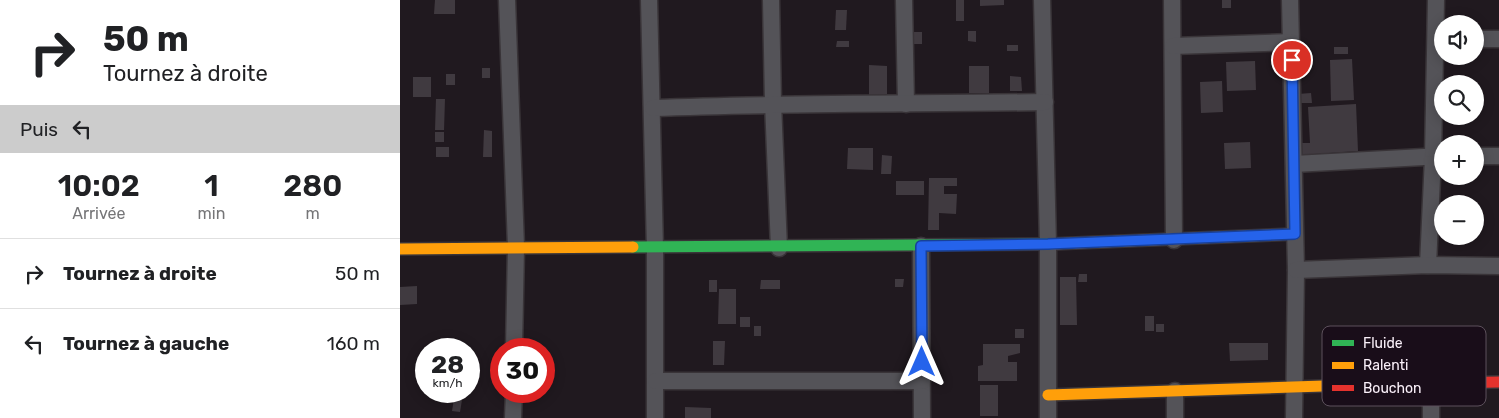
<!DOCTYPE html>
<html lang="fr">
<head>
<meta charset="utf-8">
<style>
  body { margin:0; font-family:Rubik,sans-serif; background:#f6f6f6; color:#202124; height:100vh; display:flex; flex-direction:column; font-size:19px; white-space:nowrap }
  * { box-sizing:border-box; margin:0 }
  p { font-size:16px; color:#757577 }
  .icon { flex:none; width:28px; height:28px; fill:none; stroke:currentColor; stroke-width:2; stroke-linecap:round; stroke-linejoin:round }
  .map { position:relative; flex:1; overflow:hidden }
  .side { display:flex; flex-direction:column; background:#fff; width:400px }
  .side>* { flex:none }
  .guide { background:#fff; color:#202124; overflow:hidden }
  .controls { position:absolute; left:1034px; top:15px; display:grid; gap:10px }
  .controls a { display:grid; place-items:center; width:50px; height:50px; border-radius:50%; background:#fff; box-shadow:0 2px 12px #0003; font-size:25px }
  .speed { position:absolute; left:15px; top:338px; display:flex; gap:10px; font-size:25px; font-weight:700; text-align:center }
  .speed>* { display:grid; place-content:center; width:65px; height:65px; border-radius:50%; background:#fff; box-shadow:0 2px 12px #0003; line-height:1 }
  .speed small { font-size:12px; font-weight:400 }
  .speed .limit { border:8px solid #d22; background:#fff; color:#111 }
  .pin { position:absolute; display:grid; place-items:center; width:42px; height:42px; color:#fff; margin:-21px; border:2px solid #fff; border-radius:50%; box-shadow:0 1px 5px #0007 }
  .me { position:absolute; width:55px; margin:-28px; rotate:0deg; stroke-linejoin:round; filter:drop-shadow(0 0 4px #0008) }
  .turn { display:flex; align-items:center; gap:18px; height:105px; padding:0 20px; font-size:22px }
  .turn .icon { width:65px; height:65px; stroke-width:2.5 }
  .turn b { display:block; font-size:35px; line-height:42px }
  .then { display:flex; align-items:center; height:48px; padding:0 20px; background:#0003; gap:10px; font-size:19px }
  .eta { display:flex; justify-content:space-evenly; align-items:center; height:85px; text-align:center }
  .eta b { font-size:30px; font-weight:600; line-height:35px }
  ul { padding:0; list-style:none }
  li { display:flex; align-items:center; gap:15px; height:70px; padding:0 20px; border-top:1px solid #e0e0e0 }
  li div { flex:1 }
  li b { display:block; font-size:19px }
  li em { font-style:normal }
  main { display:flex; flex:1; min-height:0 }
  .map>svg:first-child { display:block }
</style>
</head>
<body>
<main>
<section class="side">
<div class="guide">
<div class="turn"><svg class="icon" aria-label="right" viewBox="0 0 24 24"><path d="M7 20v-9h11M14 6l5 5-5 5"/></svg><div><b>50 m</b>Tournez à droite</div></div>
<div class="then">Puis<svg class="icon" aria-label="left" viewBox="0 0 24 24"><path d="M17 20v-9H6M10 6l-5 5 5 5"/></svg></div>
</div>
<div class="eta">
<div><b>10:02</b><p>Arrivée</p></div>
<div><b>1</b><p>min</p></div>
<div><b>280</b><p>m</p></div>
</div>
<ul>
<li><svg class="icon" aria-label="right" viewBox="0 0 24 24"><path d="M7 20v-9h11M14 6l5 5-5 5"/></svg><div><b>Tournez à droite</b></div><em>50 m</em></li>
<li><svg class="icon" aria-label="left" viewBox="0 0 24 24"><path d="M17 20v-9H6M10 6l-5 5 5 5"/></svg><div><b>Tournez à gauche</b></div><em>160 m</em></li>
</ul>
</section>
<div class="map">
<svg width="1099" height="418" viewBox="0 0 1099 418">
  <rect width="100%" height="100%" fill="#20191f"/>
  <g fill="#403a40">
    <path d="M35 0H55V14H34Z"/>
    <rect x="556" y="0" width="8" height="21"/>
    <path d="M580 0H604V5L580 6Z"/>
    <rect x="822" y="0" width="9" height="8"/>
    <path d="M436 10H447L446 30H435Z"/>
    <path d="M568 31H576V42L568 41Z"/>
    <rect x="512" y="32" width="10" height="12"/>
    <path d="M437 41H449V47H436Z"/>
    <rect x="607" y="45" width="11" height="6"/>
    <rect x="934" y="47" width="14" height="7"/>
    <path d="M952 59 954 100 931 101 930 60Z"/>
    <path d="M855 61 856 90 827 91 826 62Z"/>
    <path d="M469 65 487 66V96H469Z"/>
    <rect x="569" y="66" width="20" height="27"/>
    <rect x="82" y="68" width="8" height="10"/>
    <rect x="46" y="74" width="9" height="11"/>
    <path d="M610 76 621 77 622 91H610Z"/>
    <rect x="13" y="77" width="18" height="20"/>
    <path d="M822 81 823 112 801 113 800 82Z"/>
    <path d="M911 93 912 103H898V94Z"/>
    <path d="M36 99H45L44 130H35Z"/>
    <path d="M956 104 958 151 900 155V143H910L908 107Z"/>
    <path d="M84 130 92 131V157H83Z"/>
    <rect x="35" y="132" width="9" height="10"/>
    <path d="M850 142 851 168 825 169 824 143Z"/>
    <rect x="36" y="147" width="13" height="10"/>
    <path d="M448 148H473V170L447 169Z"/>
    <path d="M482 155 492 156 491 174H481Z"/>
    <path d="M529 178H557V186H544V194H557L556 214 539 213V230H528Z"/>
    <rect x="496" y="181" width="28" height="14"/>
    <path d="M679 274H687V282H678Z"/>
    <path d="M660 277H676L677 325H660Z"/>
    <path d="M495 279H504L503 287H495Z"/>
    <rect x="309" y="280" width="8" height="12"/>
    <path d="M361 280H380V289H360Z"/>
    <path d="M17 286V304L0 305V287Z"/>
    <path d="M319 289H336V324H318Z"/>
    <rect x="745" y="316" width="9" height="15"/>
    <rect x="340" y="317" width="10" height="10"/>
    <rect x="756" y="324" width="8" height="8"/>
    <rect x="354" y="326" width="7" height="10"/>
    <rect x="615" y="329" width="9" height="9"/>
    <path d="M313 341H325L324 365H313Z"/>
    <path d="M829 343H868V360L830 361Z"/>
    <path d="M583 344H620V353L608 356V362H617V381H578V366L583 365Z"/>
    <rect x="580" y="385" width="18" height="31"/>
    <path d="M54 399 62 400 60 412 52 411Z"/>
    <path d="M285 407 311 408V418H285Z"/>
  </g>
  <g fill="none" stroke-linecap="round" stroke-linejoin="round">
    <defs>
      <g id="street">
        <path d="M107 0 116 247 114 349"/>
        <path d="M249 0 255 249V418"/>
        <path d="M371 0 373 103 379 248"/>
        <path d="M504 0 506 104"/>
        <path d="M642 0 648 244V418"/>
        <path d="M772 0 774 240"/>
        <path d="M890 0 896 270 894 418"/>
        <path d="M1075 39H1099"/>
        <path d="M773 46 891 42"/>
        <path d="M253 108C384 103 514 104 645 102"/>
        <path d="M1075 156H1099"/>
        <path d="M894 164 1042 156"/>
        <path d="M521 246 522 418"/>
        <path d="M1028 265 1033 157 1036 0"/>
        <path d="M896 270 1028 265 1099 266"/>
        <path d="M256 381H522"/>
        <path d="M775 391V418"/>
        <path d="M113 418 114 391"/>
        <path d="M1031 418V384"/>
      </g>
      <path id="fast" d="M233 247 651 244"/>
      <g id="slow">
        <path d="M651 244 895 234"/>
        <path d="M0 249 233 247"/>
        <path d="M648 395 984 384"/>
      </g>
      <path id="jam" d="M984 384 1099 382"/>
    </defs>
    <use href="#street" stroke="#393438" stroke-width="19"/>
    <use href="#fast" stroke="#393438" stroke-width="14"/>
    <use href="#slow" stroke="#393438" stroke-width="14"/>
    <use href="#jam" stroke="#393438" stroke-width="14"/>
    <use href="#street" stroke="#545358" stroke-width="16"/>
    <use href="#fast" stroke="#30b455" stroke-width="11"/>
    <use href="#slow" stroke="#ff9f0a" stroke-width="11"/>
    <use href="#jam" stroke="#e5322d" stroke-width="11"/>
  </g>
  <g fill="none" stroke-linecap="round" stroke-linejoin="round">
    <defs>
      <path id="route" d="M522 362 521 246 648 244 895 234 892 60"/>
    </defs>
    <use href="#route" stroke="#184099" stroke-width="12"/>
    <use href="#route" stroke="#2563eb" stroke-width="9"/>
  </g>
  <rect x="922" y="326" width="164" height="80" rx="8" fill="#190d19" stroke="#5d515c" stroke-width="1"/>
  <rect x="932" y="340" width="22" height="6" fill="#30b455"/>
  <rect x="932" y="362" width="22" height="7" fill="#ff9f0a"/>
  <rect x="932" y="385" width="22" height="6" fill="#e5322d"/>
  <g font-size="14" fill="#fbf1fa">
    <text x="963" y="348">Fluide</text>
    <text x="963" y="370">Ralenti</text>
    <text x="963" y="393">Bouchon</text>
  </g>
</svg>
<div class="controls">
<a><svg class="icon" aria-label="sound" viewBox="0 0 24 24"><path d="M4 9h4l5-4v14l-5-4H4zM17 9q2 3 0 6"/></svg></a>
<a><svg class="icon" aria-label="search" viewBox="0 0 24 24"><circle cx="10" cy="10" r="6"/><path d="M15 15l6 6"/></svg></a>
<a>+</a>
<a>−</a>
</div>
<div class="speed"><div>28<small>km/h</small></div><div class="limit">30</div></div>
<div class="pin" style="left:892px;top:60px;background:#d93025"><svg class="icon" aria-label="arrive" viewBox="0 0 24 24"><path d="M6 21V4h12l-3 4 3 4H6"/></svg></div>
<svg class="me" style="left:522px;top:362px" viewBox="-20 -20 40 40"><path d="M0-17L14 15 0 8-14 15z" fill="#2563eb" stroke="#fff" stroke-width="4"/></svg>
</div>
</main>
</body>
</html>
